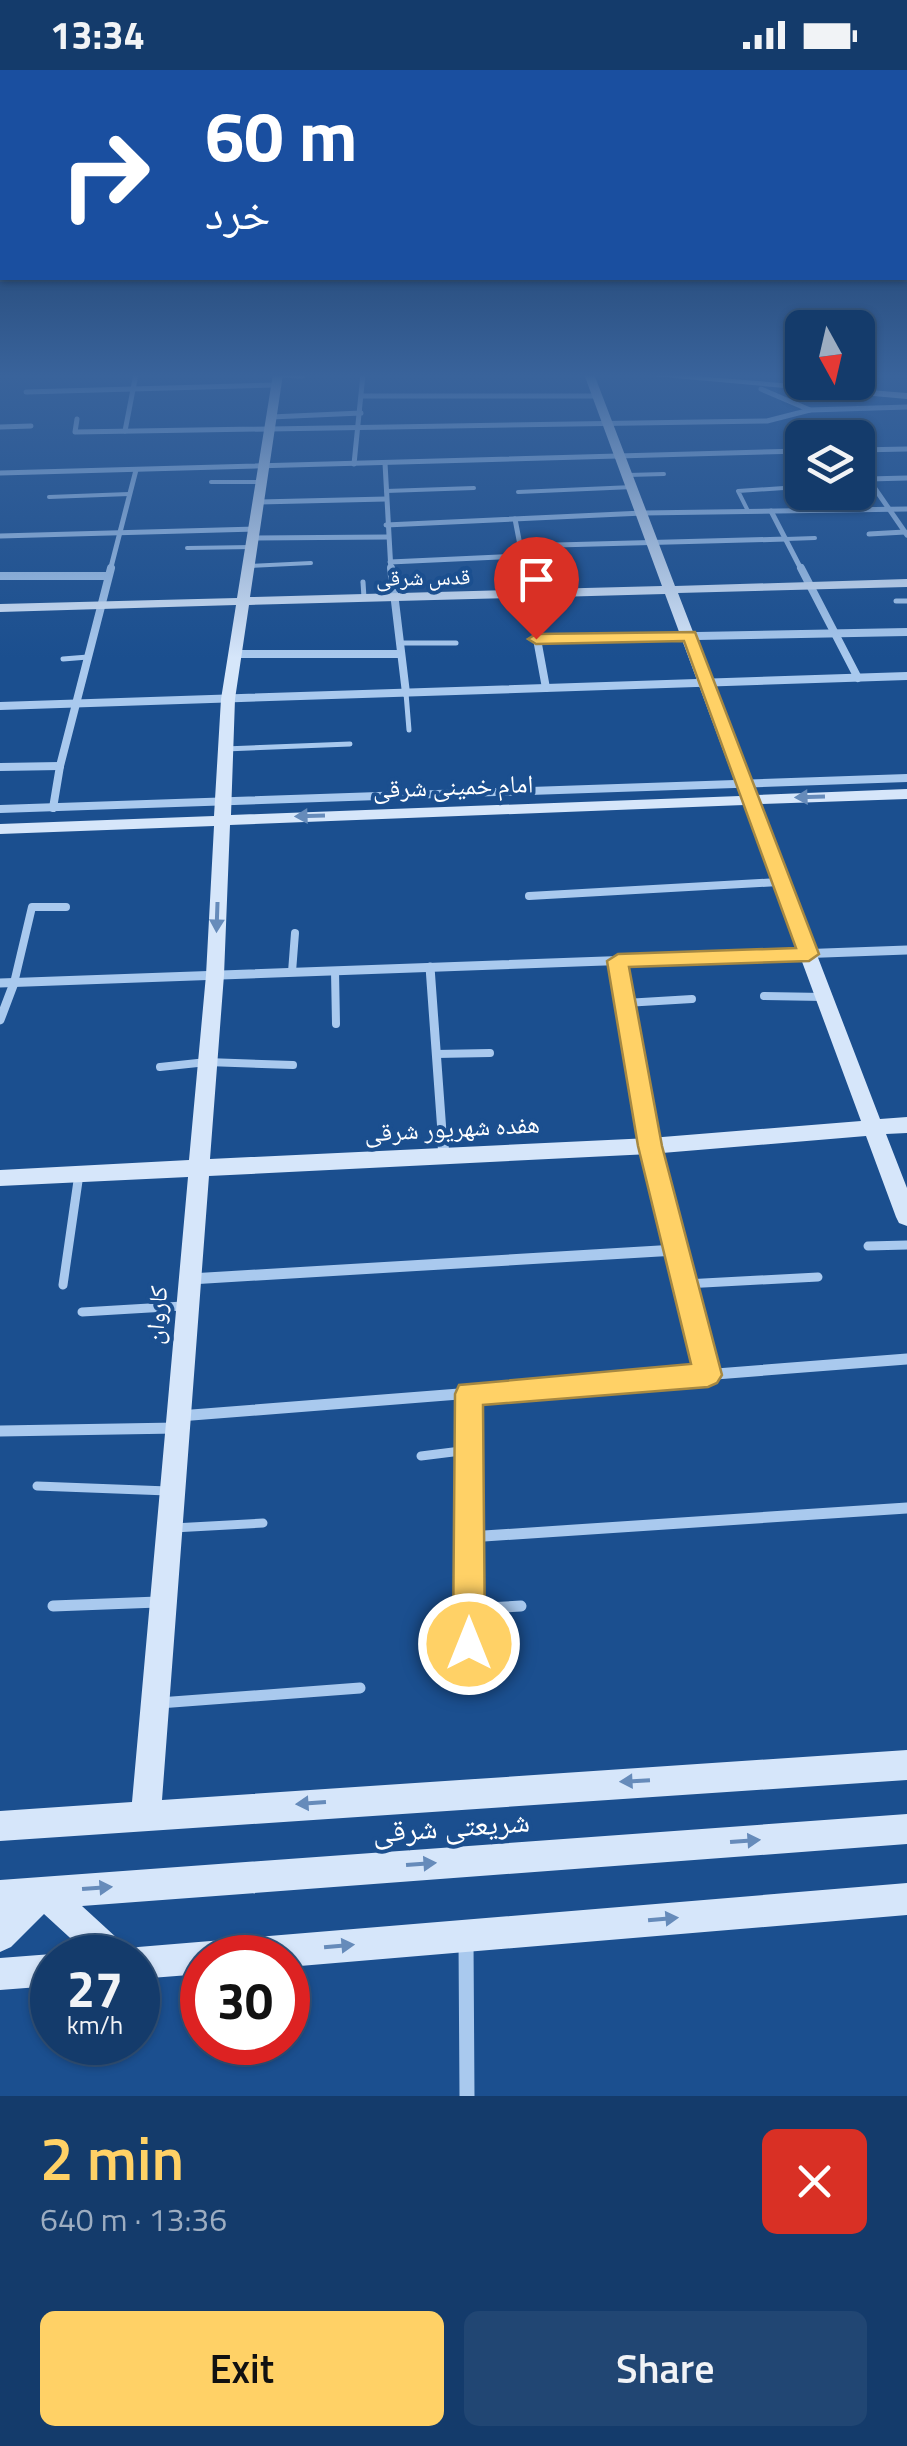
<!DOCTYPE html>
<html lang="en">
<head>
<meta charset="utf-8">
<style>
  body { margin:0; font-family:"Titillium Web","Noto Naskh Arabic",sans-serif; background:#214673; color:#f1f3f6; height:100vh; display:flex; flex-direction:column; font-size:38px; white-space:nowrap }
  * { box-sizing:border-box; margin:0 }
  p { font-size:32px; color:#9dadc1 }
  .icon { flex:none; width:55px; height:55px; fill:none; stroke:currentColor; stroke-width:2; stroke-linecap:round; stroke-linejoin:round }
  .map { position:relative; height:2026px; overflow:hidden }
  .drawer { display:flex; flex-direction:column; background:#143b6b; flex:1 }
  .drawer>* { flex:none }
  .top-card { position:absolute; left:0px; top:0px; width:908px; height:210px; box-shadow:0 2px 8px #0004,0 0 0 2px #33557e; background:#1a4fa0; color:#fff; overflow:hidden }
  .needle { width:65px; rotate:172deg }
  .fabs { position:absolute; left:785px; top:240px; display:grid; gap:20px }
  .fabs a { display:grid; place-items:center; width:90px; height:90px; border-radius:15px; background:#143b6b; box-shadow:0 2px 8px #0004,0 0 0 2px #33557e; font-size:50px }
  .speed { position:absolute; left:30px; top:1865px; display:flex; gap:20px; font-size:50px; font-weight:700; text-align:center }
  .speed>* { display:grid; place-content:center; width:130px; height:130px; border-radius:50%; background:#143b6b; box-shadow:0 2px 8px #0004,0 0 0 2px #33557e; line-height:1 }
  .speed small { font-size:25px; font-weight:400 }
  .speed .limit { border:15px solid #d22; background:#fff; color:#111 }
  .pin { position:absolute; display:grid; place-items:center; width:85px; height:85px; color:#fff; margin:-102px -42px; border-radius:50% 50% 50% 0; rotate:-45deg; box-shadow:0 0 10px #0007 }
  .pin .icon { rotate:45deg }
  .me { position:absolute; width:110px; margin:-55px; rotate:0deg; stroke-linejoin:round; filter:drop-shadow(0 0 8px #0008) }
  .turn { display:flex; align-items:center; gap:35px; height:210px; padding:0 40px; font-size:45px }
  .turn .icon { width:130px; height:130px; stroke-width:2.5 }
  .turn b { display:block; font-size:70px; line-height:85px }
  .round { display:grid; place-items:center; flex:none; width:105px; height:105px; border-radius:15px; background:#214673 }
  .headline { display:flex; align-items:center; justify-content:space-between; height:170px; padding:0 40px }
  h1 { font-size:60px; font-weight:600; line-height:75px; color:#ffd166 }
  .button { display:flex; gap:20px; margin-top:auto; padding:20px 40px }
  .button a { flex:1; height:115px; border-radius:15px; background:#ffd166; color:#111; font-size:40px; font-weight:600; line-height:115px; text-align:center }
  .button a+a { background:#214673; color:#f1f3f6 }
  .status { display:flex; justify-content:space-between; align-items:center; height:70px; padding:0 50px; background:#143b6b; direction:ltr }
  .status svg { height:28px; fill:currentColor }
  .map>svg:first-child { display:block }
</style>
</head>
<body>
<div class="status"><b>13:34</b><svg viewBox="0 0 49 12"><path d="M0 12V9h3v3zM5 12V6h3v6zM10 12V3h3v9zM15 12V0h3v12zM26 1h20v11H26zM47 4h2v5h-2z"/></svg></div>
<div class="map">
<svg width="907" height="2026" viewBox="0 0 907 2026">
  <rect width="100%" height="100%" fill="#1b4f8f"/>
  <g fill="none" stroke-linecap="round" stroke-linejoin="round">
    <g stroke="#a9c9ee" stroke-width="4">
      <path d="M628 405 664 404"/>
      <path d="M211 412H261"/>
      <path d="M386 421 474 418"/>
      <path d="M518 422 633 417"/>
      <path d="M49 427 129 424"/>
      <path d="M748 441 738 421 784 418"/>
      <path d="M786 469 815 468"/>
      <path d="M187 478 252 477"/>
      <path d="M249 496 311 493"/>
    </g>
    <g stroke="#a9c9ee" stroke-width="5">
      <path d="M363 512 364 528"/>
      <path d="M896 531H907"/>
      <path d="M399 573H456"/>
      <path d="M63 589 88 587"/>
      <path d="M406 623 409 660"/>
      <path d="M225 679 350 674"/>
    </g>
    <g stroke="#a9c9ee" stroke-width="8">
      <path d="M529 826 778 812"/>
      <path d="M335 901 336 954"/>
      <path d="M292 902 295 863"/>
      <path d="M14 913 32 837H66"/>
      <path d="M764 926 824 927"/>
      <path d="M625 933 692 929"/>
      <path d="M436 984 490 983"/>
      <path d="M160 997 207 992 293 995"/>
    </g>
    <g stroke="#a9c9ee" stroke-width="9">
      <path d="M868 1176 907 1175"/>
      <path d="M685 1214 818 1207"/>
      <path d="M63 1215 79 1104"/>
      <path d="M82 1242 183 1236"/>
      <path d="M421 1386 469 1380"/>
      <path d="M37 1416 168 1421"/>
      <path d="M173 1458 263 1453"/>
    </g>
    <g stroke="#a9c9ee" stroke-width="11">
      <path d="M53 1536 158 1532"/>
      <path d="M469 1539 521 1536"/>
      <path d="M159 1633 360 1618"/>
    </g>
    <g stroke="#a9c9ee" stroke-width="5">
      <path d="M277 305 303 306"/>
      <path d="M761 319 810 340 907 337"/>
      <path d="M26 322 275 315"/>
      <path d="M362 326H597"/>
      <path d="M271 347 361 343"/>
      <path d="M77 349 75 362 767 351 810 340"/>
      <path d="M0 357 31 356"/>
      <path d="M125 361 136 304"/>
      <path d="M858 380 907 379"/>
      <path d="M385 393 391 501"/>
      <path d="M354 394 363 304"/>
      <path d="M858 394 907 465"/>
      <path d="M0 403 802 381"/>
      <path d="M868 409 907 408"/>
      <path d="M259 432 386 429"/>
      <path d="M771 441 802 501"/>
      <path d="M515 449 525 501"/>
      <path d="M386 455 643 443 907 439"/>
      <path d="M869 464 905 462"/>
      <path d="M0 466 256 459"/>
      <path d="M254 468 387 467"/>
      <path d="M519 476 786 469"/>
      <path d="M390 492 520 486"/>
      <path d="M110 501 136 400"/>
    </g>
    <g stroke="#a9c9ee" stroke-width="8">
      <path d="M391 498 406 623"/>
      <path d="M524 498 546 618"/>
      <path d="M801 498 858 608"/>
      <path d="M0 506H107"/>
      <path d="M536 569 907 562"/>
      <path d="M235 584H400"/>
      <path d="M0 636 907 606"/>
      <path d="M0 697 60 696"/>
      <path d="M53 738 60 696 111 498"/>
      <path d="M0 739 907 708"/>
    </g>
    <g stroke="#a9c9ee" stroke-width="9">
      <path d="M617 891 650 1076"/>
      <path d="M430 897 443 1076"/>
      <path d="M0 913 907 880"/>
      <path d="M0 950 14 913"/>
    </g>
    <g stroke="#a9c9ee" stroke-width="11">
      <path d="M443 1074 444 1086"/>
      <path d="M650 1074 708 1305"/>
      <path d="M190 1209 676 1180"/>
      <path d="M469 1324V1492"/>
      <path d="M179 1346 907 1289"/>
      <path d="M0 1361 177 1358"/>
      <path d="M469 1467 907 1438"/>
    </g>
    <g stroke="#a9c9ee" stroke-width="15">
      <path d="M469 1490V1574"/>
      <path d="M466 1871 467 2026"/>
    </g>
    <g fill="#d6e6fa" fill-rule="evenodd">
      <path d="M273 304H283L250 527 662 516 584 304H594L675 516 907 509V517L678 523 756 725 907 719V729L759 734 880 1049 907 1047V1063L886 1064 907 1118V1156L899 1153 896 1147 866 1066 650 1084 209 1106 162 1730 907 1680V1710L0 1771V1741L132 1732 188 1107 0 1116V1100L189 1090 206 905 214 756 0 764V754L214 746 221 629 236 535 0 542V534L237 528ZM665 524 740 726 231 745 235 629 249 535ZM744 735 861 1051 650 1068 210 1089 224 905 230 755Z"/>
      <path d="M630 304H670L907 323V329Z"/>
      <path d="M907 1744V1774L82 1836 130 1880 138 1877 907 1813V1845L288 1897V1888H202V1904L138 1909V1888H92L44 1844 11 1877 0 1882V1810Z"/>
      <path d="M52 1884 61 1888H52V1916L0 1920V1888Z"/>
    </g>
  </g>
  <defs><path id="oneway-solid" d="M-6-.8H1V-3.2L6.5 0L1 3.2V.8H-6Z" transform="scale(2.5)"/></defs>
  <g fill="#668bba">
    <use href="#oneway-solid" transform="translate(810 727) rotate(178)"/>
    <use href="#oneway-solid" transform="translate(310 746) rotate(178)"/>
    <use href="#oneway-solid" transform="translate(217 847) rotate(92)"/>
    <use href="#oneway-solid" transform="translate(635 1711) rotate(177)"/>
    <use href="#oneway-solid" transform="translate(311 1733) rotate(176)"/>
    <use href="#oneway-solid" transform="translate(745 1771) rotate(-4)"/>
    <use href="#oneway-solid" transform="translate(421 1794) rotate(-4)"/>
    <use href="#oneway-solid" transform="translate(97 1818) rotate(-4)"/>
    <use href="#oneway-solid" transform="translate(663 1849) rotate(-5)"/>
    <use href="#oneway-solid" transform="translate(339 1876) rotate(-5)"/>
  </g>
  <linearGradient id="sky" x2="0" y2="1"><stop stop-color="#0f2b4f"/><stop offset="0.52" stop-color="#39639b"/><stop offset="1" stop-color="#39639b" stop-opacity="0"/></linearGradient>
  <rect width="907" height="588" fill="url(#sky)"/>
  <path fill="#ffd166" stroke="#a68842" stroke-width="2.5" d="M695 562 819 884 809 891 629 897 662 1076 722 1305 717 1313 708 1317 483 1335 485 1574 481 1585 469 1590 458 1585 453 1574 455 1324 459 1315 691 1294 638 1076 607 891 618 884 796 878 684 571 536 574 528 569 536 564Z"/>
  <g text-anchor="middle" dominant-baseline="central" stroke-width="8" stroke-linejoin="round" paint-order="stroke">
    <g font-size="22" fill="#fff" stroke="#1b4f8f">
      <text transform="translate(423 507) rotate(-1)">قدس شرقی</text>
    </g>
    <g font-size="25" fill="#fff" stroke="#1b4f8f">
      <text transform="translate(453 716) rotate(-2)">امام خمینی شرقی</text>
      <text transform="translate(452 1058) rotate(-3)">هفده شهریور شرقی</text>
      <text transform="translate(156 1245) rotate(-85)">کاروان</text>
    </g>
    <g font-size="30" fill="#fff" stroke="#1b4f8f">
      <text transform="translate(451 1756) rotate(-4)">شریعتی شرقی</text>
    </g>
  </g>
</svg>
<div class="fabs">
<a><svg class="needle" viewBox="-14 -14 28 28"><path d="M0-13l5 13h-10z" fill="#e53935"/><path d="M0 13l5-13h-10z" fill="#9dadc1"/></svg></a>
<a><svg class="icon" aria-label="layers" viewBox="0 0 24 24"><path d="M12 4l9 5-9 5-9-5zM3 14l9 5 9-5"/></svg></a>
</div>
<div class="speed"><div>27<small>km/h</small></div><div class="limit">30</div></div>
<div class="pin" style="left:536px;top:569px;background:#d93025"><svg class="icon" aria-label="arrive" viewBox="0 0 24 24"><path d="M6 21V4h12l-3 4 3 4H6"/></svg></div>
<svg class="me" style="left:469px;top:1574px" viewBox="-20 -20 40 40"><circle r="17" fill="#ffd166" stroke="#fff" stroke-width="3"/><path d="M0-11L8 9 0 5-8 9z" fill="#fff"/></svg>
<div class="top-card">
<div class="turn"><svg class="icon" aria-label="right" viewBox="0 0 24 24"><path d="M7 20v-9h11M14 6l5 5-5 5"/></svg><div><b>60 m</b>خرد</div></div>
</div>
</div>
<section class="drawer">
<div class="headline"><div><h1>2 min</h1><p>640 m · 13:36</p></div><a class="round" style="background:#d93025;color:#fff"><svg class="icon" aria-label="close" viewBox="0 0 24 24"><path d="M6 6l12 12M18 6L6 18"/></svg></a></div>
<div class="button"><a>Exit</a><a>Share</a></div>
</section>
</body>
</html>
